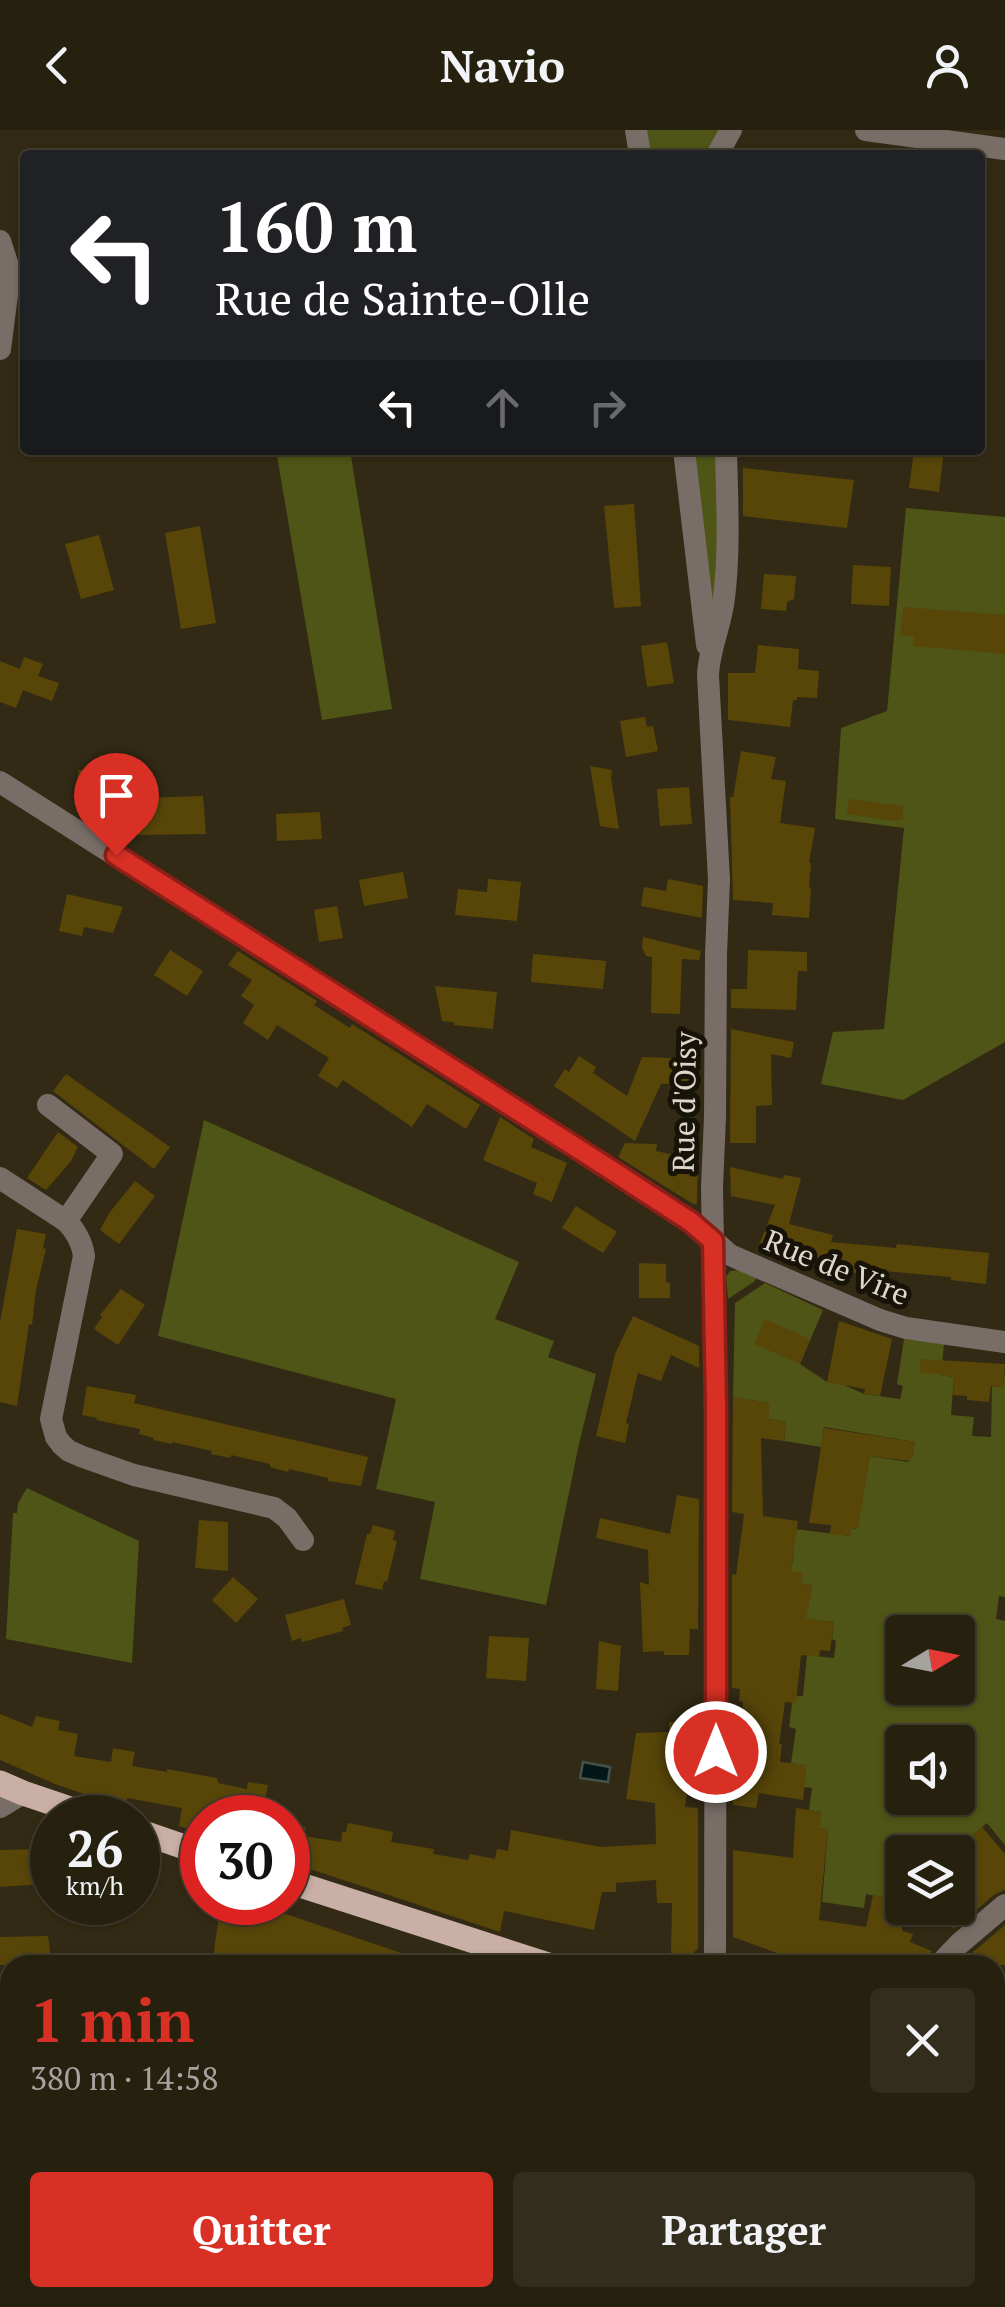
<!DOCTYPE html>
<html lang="fr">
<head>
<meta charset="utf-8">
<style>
  body { margin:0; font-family:"PT Serif",serif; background:#322d1d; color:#f1f3f6; height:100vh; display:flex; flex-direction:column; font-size:38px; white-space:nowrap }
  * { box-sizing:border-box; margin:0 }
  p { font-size:32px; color:#a4a39e }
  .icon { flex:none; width:55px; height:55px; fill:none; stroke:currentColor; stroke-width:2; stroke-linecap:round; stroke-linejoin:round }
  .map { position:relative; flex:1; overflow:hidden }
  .details { position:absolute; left:0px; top:1825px; width:1005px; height:352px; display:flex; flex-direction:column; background:#26200f; border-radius:30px 30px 0 0; box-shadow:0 2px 8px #0004,0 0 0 2px #423e2f }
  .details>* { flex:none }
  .banner { position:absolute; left:20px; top:20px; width:965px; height:305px; border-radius:10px; box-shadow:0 2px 8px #0004,0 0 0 2px #423e2f; background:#202124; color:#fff; overflow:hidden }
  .needle { width:65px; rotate:80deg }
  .buttons { position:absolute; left:885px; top:1485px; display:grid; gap:20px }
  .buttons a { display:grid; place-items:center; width:90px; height:90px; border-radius:10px; background:#26200f; box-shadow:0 2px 8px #0004,0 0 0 2px #423e2f; font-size:50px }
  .speed { position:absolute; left:30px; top:1665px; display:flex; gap:20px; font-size:50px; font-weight:700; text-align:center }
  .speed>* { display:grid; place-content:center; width:130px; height:130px; border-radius:50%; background:#26200f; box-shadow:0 2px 8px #0004,0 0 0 2px #423e2f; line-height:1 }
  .speed small { font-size:25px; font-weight:400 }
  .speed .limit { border:15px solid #d22; background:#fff; color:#111 }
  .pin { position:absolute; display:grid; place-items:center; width:85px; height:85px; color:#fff; margin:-102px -42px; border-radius:50% 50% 50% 0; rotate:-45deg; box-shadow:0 0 10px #0007 }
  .pin .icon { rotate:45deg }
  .me { position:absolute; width:110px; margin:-55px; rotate:0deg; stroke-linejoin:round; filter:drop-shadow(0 0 8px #0008) }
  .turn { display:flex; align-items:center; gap:35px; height:210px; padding:0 30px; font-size:45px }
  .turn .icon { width:130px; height:130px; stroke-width:2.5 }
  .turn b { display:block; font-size:70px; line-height:85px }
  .lanes { display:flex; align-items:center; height:95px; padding:0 30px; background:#0003; justify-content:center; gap:50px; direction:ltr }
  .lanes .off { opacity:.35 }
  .round { display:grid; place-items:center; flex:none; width:105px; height:105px; border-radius:10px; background:#322d1d }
  .headline { display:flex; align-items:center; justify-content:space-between; height:170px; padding:0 30px }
  h1 { font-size:60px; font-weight:700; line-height:75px; color:#d93025 }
  .button { display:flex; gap:20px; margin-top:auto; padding:20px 30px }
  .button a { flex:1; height:115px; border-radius:10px; background:#d93025; color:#fff; font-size:40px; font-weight:700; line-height:115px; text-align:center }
  .button a+a { background:#322d1d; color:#f1f3f6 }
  header { display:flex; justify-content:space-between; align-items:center; height:130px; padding:0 30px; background:#26200f; font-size:45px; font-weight:700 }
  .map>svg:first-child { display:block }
</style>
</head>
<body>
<header><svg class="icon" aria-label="back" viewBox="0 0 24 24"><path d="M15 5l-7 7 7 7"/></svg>Navio<svg class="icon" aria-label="person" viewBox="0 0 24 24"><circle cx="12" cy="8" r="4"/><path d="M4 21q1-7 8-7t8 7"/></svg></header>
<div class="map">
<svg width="1005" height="2177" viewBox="0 0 1005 2177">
  <rect width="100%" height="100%" fill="#322a14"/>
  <g fill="#4e5516" fill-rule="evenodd">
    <path d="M644 0H723L711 25H649Z"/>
    <path d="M276 320H350L392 579 322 590Z"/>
    <path d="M693 320H720L722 426 712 480Z"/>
    <path d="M906 378 1005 387V912L903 970 821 954 833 902 884 899 904 698 835 689 841 598 887 581Z"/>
    <path d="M204 990 519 1132 495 1189 554 1211 548 1227 596 1244 579 1314 546 1475 420 1449 435 1372 376 1359 396 1269 158 1206Z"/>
    <path d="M738 1140 756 1148 755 1151 728 1169 726 1147 730 1141Z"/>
    <path d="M765 1153 823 1180 800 1234 827 1252 844 1255 864 1264 900 1269 903 1256 897 1254 904 1209 944 1214 941 1245 954 1247 951 1285 974 1287 972 1306 991 1307 992 1256 1003 1257 1005 1240V1467L999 1466 996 1489 1005 1491V1715L987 1693 968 1709 948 1705 946 1718 894 1710 884 1768 866 1764 864 1778 822 1772 828 1700 819 1698 821 1682 809 1680 812 1658 804 1657 806 1636 791 1633 796 1599 789 1597 793 1566H803L807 1525 834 1528 836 1511 832 1509 834 1492 783 1487 812 1455 801 1454 791 1441 794 1422 787 1398 850 1406 851 1398 857 1399 870 1326 908 1332 913 1324 915 1312 824 1297 821 1317 784 1311 786 1292 768 1289 769 1273 733 1267 735 1173ZM902 1502H958V1558H902ZM902 1612H958V1668H902Z"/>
    <path d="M27 1358 139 1411 132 1533 6 1509 13 1383H17L18 1373Z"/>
    <path d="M0 1994 10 2062V2128L0 2126Z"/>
    <path d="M1005 2128V2177H925L927 2168H995V2133Z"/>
  </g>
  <g fill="#041718" stroke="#45514d" stroke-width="2.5">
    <path d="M583 1632 610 1637 608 1652 580 1648Z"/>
    <path d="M0 2161 10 2163V2168H73L130 2177H0Z"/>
  </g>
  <g fill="#584609">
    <path d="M914 320H944L939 362 909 358Z"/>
    <path d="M743 338 854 350 847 398 743 386Z"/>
    <path d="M634 374 641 476 614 478 604 376Z"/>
    <path d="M200 396 216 493 181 499 165 403Z"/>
    <path d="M99 405 114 460 81 469 65 414Z"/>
    <path d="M853 435 891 437 889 476 851 474Z"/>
    <path d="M764 444 796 446 794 469 787 472 786 481 761 479Z"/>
    <path d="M903 477 1005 485V524L913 516 914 507 900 505Z"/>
    <path d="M667 512 674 553 647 557 641 516Z"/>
    <path d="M758 515 799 519 798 539 819 541 817 568 797 567V570H793L790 597 728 590V543H755Z"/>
    <path d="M24 527 43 534 38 546 59 553 52 571 23 560 16 578 0 572V531L20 539Z"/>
    <path d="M645 587 647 597 653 596 658 621 626 627 620 591Z"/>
    <path d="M741 621 776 627 771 649 786 651 780 693 815 698 809 733H811L809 758H811L809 788 772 785 773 773 733 770 730 667H733Z"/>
    <path d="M590 636 612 640 611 648 619 699 600 696Z"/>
    <path d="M78 640 111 641V670L78 669Z"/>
    <path d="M689 657 692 694 660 696 657 659Z"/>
    <path d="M142 659V668L203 666 206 704 138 705 137 694 119 695 116 660Z"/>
    <path d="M849 669 903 676V689L895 691 847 684Z"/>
    <path d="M320 682 322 709 277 711 276 684Z"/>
    <path d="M403 742 408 768 364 776 359 750Z"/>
    <path d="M488 749 521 752 517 791 455 785 458 759 487 762Z"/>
    <path d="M668 749 703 756 702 788 641 776 644 757 666 761Z"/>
    <path d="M67 764 123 777 113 803 84 797 82 806 59 801Z"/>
    <path d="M337 776 343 808 319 812 314 780Z"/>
    <path d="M643 807 701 821 699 830 682 829 680 884 651 883 652 827 646 826 642 818Z"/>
    <path d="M170 820 203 841 187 866 154 845Z"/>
    <path d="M748 820 807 822V841H798L796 880 731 878V859H747Z"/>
    <path d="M238 821 317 871 314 875 350 898 352 894 480 975 466 999 427 974 412 997 343 950 337 958 318 946 329 928 277 895 268 910 243 893 254 875 241 866 252 850 228 835Z"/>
    <path d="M533 824 606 831 603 859 531 852Z"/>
    <path d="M435 856 497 862 493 899 454 895V892L442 891Z"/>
    <path d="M731 899 794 912 791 928 771 924 772 975 756 976V1013H730Z"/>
    <path d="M579 926 596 937 593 943 627 966 642 927 698 929V953L661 954 635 1011 554 956 565 939 569 942Z"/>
    <path d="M66 944 170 1017 154 1039 53 961Z"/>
    <path d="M500 987 534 1009 531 1017 567 1033 552 1072 533 1064 537 1053 483 1030Z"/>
    <rect x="678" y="990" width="20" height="22"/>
    <path d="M58 1002 78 1017 71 1031 46 1060 27 1048Z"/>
    <path d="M625 1013 657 1014 656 1021 698 1030 697 1074H693L618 1027Z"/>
    <path d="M730 1037 783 1049 784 1045 801 1048 789 1094 833 1105 831 1112 896 1118 897 1114 989 1123 986 1154 951 1150V1147L884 1141 883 1149 864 1147 865 1144 848 1142V1138L798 1124 797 1126 777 1121 775 1128 757 1120 775 1075 731 1066Z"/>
    <path d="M135 1051 155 1066 119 1114 100 1100 110 1082Z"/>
    <path d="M576 1076 617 1102 603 1123 562 1098Z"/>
    <path d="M17 1099 46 1104 43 1118 46 1119 36 1160 32 1195 29 1194 17 1276 0 1272V1192Z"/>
    <path d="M639 1133 666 1134V1152L670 1153V1168H639Z"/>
    <path d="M121 1159 145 1175 118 1215 94 1199 102 1187 100 1185Z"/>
    <path d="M633 1186 699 1216V1238L671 1225 661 1251 638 1243 626 1293 629 1294 625 1313 596 1306 615 1224Z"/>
    <path d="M765 1189 810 1209 800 1234 754 1214Z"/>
    <path d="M839 1191 892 1209 880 1266 864 1264 865 1259 827 1252Z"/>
    <path d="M921 1229 1005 1234 1003 1257 991 1256 989 1272 967 1270V1266L953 1265 954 1247 919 1242Z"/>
    <path d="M87 1256 136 1265 134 1273 368 1327 361 1356 328 1351V1348L289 1339 288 1342 270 1337V1334L231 1325 230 1328 211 1324 212 1321 172 1312V1314L153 1310 154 1308 139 1304 140 1299 96 1290 97 1288 82 1285Z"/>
    <path d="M733 1267 770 1273 768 1289 786 1292 784 1311 761 1308 763 1386 798 1391 791 1441 803 1443 801 1454 813 1455 806 1489 834 1492 830 1521 820 1520 819 1527 801 1525 796 1573 785 1572 779 1614H782L780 1632 807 1635 803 1670 759 1663 756 1678 733 1675 732 1626 739 1627 743 1572 739 1571 740 1559 732 1558V1444L736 1445 744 1384 732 1382Z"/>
    <path d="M824 1298 915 1312 913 1324 909 1331 870 1326 858 1399 851 1398 850 1406 830 1404 831 1395 809 1393Z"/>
    <path d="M677 1365 699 1369 698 1499H690L689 1525H664V1521L643 1522 640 1452 649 1455 648 1420 596 1408 600 1388 670 1404Z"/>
    <path d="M199 1390 228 1392V1441L195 1438Z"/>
    <path d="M373 1395 395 1401 393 1410 397 1411 387 1452 384 1451 382 1460 355 1454 367 1404H370Z"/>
    <path d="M233 1447 258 1469 236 1493 212 1470Z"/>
    <path d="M344 1469 351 1495 342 1498 343 1501 302 1512 301 1508 292 1511 285 1485Z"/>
    <path d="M489 1506 529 1508 526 1551 486 1548Z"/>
    <path d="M599 1511 621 1516 618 1561 596 1559Z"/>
    <path d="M0 1584 32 1597 36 1586 60 1591 58 1600 78 1604 74 1626 111 1632 113 1618 135 1622 132 1636 167 1642V1639L217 1648 218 1653 247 1659 248 1652 268 1655 265 1670 272 1671 269 1688H202V1703L179 1696 182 1678 127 1668 125 1678 55 1654 0 1630Z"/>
    <path d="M669 1592H698V1637L691 1638 685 1677 698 1678V1818L692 1825 671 1823 672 1773H657L656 1750 616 1753V1762H602L594 1800 504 1781 500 1802 298 1735V1737L288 1735V1693L306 1697 304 1706 341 1712 342 1702H346L348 1693 393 1702 391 1712 434 1719 433 1724 468 1730 470 1724 495 1729 497 1719 508 1721 511 1700 601 1717 656 1714 655 1673 626 1669 636 1603 669 1602Z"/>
    <path d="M796 1678 822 1682 819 1698 828 1699 819 1790 866 1797 873 1765 884 1768 893 1714 902 1715V1801L913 1804 910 1812 932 1821 924 1835H838L788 1827 733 1807V1720L793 1728Z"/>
    <path d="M982 1697 1005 1724V1760L995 1764 954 1799 936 1778H958V1718Z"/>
    <path d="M42 1719V1754L0 1757V1720Z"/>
    <path d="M221 1772H250L428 1832V1835H212Z"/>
    <path d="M1005 1795V1835H984L973 1822Z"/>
    <path d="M48 1806 52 1835H0V1807Z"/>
  </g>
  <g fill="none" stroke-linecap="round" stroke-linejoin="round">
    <g stroke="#766f5d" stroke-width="4" stroke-dasharray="5 8" stroke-linecap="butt">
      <path d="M0 2138 10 2140"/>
      <path d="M0 2149 10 2150"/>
      <path d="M118 2168 175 2177"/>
    </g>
    <g stroke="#796d68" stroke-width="22">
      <path d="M636 0 640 25"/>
      <path d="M866 0 1005 19"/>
      <path d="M717 25 731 0"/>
      <path d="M0 111 10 142 0 219"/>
      <path d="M684 320 707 515"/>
      <path d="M0 652 691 1091 730 1125 880 1190 906 1198 1005 1212"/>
      <path d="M48 975 112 1024 66 1091"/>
      <path d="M0 1048 66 1091C76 1101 82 1112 84 1126L51 1289 56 1307 62 1315 69 1321 83 1327 134 1345 274 1378 287 1388 303 1410"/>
      <path d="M0 1677 23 1663"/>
      <path d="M715 1835 716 1300 712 1057 715 987 716 824 719 750 708 545C709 519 721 495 724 468 730 419 727 369 726 320"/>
      <path d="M939 1835 959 1814 1005 1775"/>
      <path d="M196 2168 259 2177"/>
      <path d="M704 2177 705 2168"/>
    </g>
    <g stroke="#c9afa6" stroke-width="25">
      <path d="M0 1653 23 1663 97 1688"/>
      <path d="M138 1701 202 1723"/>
      <path d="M288 1751 548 1835"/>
      <path d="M995 1894 1005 1896"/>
    </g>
  </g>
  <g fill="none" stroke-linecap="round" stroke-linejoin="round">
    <defs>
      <path id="route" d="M116 725 602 1034 691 1092 713 1111 716 1276V1622"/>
    </defs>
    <use href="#route" stroke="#8d1f18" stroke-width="25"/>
    <use href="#route" stroke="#d93025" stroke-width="18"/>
  </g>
  <g text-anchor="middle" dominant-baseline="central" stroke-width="10" stroke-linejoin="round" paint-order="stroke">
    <g font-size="30" fill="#dcd7ca" stroke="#171309">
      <text transform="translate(684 972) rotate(-89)">Rue d'Oisy</text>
      <text transform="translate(837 1137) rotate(22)">Rue de Vire</text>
    </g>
  </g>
</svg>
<div class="buttons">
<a><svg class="needle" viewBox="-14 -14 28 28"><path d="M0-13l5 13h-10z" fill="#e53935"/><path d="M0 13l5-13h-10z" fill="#a4a39e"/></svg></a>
<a><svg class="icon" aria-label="sound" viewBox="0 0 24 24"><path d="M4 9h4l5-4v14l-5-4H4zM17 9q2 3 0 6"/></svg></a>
<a><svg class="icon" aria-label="layers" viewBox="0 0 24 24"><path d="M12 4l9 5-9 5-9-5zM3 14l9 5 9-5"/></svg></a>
</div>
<div class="speed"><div>26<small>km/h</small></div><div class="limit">30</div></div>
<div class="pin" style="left:116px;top:725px;background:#d93025"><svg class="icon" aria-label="arrive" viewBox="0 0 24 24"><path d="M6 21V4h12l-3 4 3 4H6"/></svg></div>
<svg class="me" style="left:716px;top:1622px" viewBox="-20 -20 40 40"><circle r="17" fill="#d93025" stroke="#fff" stroke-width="3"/><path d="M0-11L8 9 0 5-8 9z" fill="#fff"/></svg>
<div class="banner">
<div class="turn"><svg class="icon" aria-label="left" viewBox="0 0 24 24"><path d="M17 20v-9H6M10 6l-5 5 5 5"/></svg><div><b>160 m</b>Rue de Sainte-Olle</div></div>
<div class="lanes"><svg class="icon" aria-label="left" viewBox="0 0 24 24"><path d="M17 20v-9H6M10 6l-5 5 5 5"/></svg><svg class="icon off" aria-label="ahead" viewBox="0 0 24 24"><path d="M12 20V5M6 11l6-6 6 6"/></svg><svg class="icon off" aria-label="right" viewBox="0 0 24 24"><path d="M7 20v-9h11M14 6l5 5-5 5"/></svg></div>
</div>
<section class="details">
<div class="headline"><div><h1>1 min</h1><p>380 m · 14:58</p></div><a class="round"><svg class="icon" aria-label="close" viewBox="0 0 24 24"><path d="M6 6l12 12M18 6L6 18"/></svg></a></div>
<div class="button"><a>Quitter</a><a>Partager</a></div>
</section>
</div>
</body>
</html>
